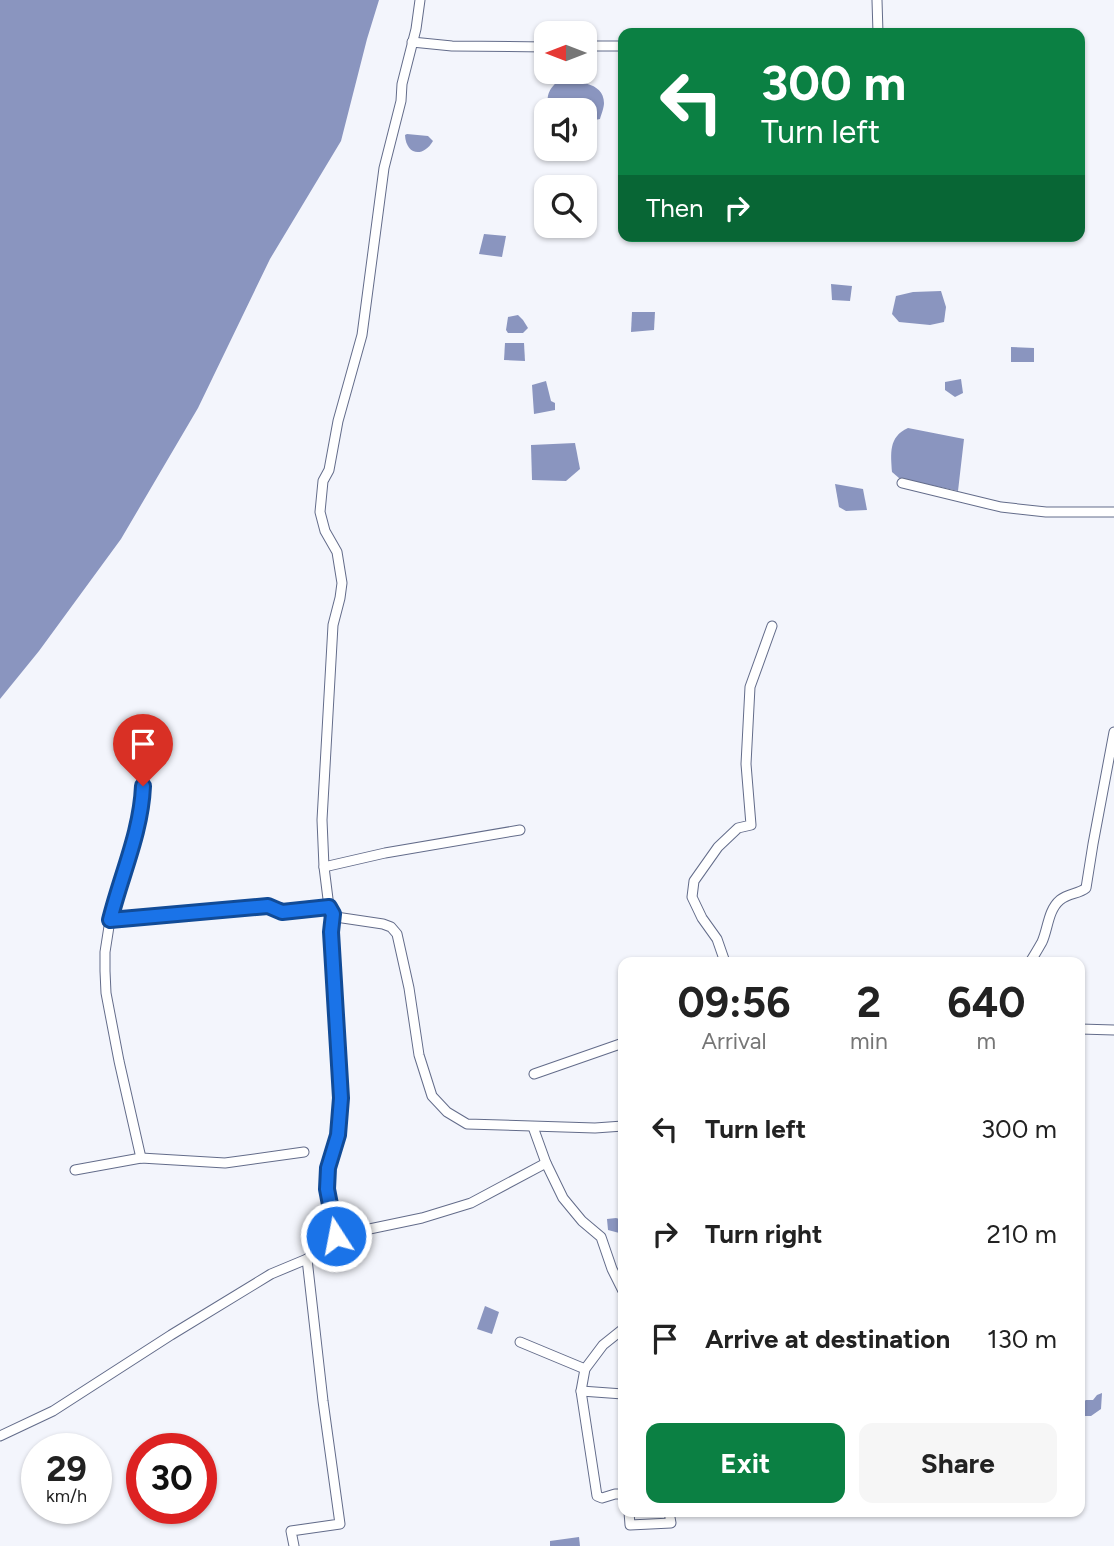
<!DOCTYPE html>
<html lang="en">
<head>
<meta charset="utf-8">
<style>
  body { margin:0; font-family:Figtree,sans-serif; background:#f6f6f6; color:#222; height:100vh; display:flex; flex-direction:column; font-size:26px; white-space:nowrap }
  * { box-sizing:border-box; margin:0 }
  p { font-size:23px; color:#767676 }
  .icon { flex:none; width:38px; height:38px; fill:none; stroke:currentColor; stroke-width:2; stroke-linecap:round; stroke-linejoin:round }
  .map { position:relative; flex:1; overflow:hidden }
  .details { position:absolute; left:618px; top:957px; width:467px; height:560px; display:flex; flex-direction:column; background:#fff; border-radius:14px; box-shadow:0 2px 5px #0004 }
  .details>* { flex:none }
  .hud { position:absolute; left:618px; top:28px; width:467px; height:214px; border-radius:14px; box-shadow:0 2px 5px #0004; background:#0b8043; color:#fff; overflow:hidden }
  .needle { width:46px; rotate:270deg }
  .controls { position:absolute; left:534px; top:21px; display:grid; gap:14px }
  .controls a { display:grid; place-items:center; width:63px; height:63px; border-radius:14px; background:#fff; box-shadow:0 2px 5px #0004; font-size:35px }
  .speed { position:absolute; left:21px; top:1433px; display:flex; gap:14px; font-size:35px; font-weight:700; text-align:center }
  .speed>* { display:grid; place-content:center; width:91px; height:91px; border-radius:50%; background:#fff; box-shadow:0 2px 5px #0004; line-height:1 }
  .speed small { font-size:18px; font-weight:400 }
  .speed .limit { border:10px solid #d22; background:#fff; color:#111 }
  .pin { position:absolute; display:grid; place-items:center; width:60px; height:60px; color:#fff; margin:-72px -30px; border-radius:50% 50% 50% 0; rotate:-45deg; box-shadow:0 0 7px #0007 }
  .pin .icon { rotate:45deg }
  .me { position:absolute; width:77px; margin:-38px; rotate:349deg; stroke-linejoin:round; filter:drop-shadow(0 0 5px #0008) }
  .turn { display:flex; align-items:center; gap:24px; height:147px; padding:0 28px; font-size:32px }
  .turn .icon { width:91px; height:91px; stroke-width:2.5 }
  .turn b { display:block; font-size:49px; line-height:60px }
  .then { display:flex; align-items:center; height:66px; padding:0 28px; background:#0003; gap:14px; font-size:26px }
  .eta { display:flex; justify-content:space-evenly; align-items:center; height:119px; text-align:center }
  .eta b { font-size:42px; font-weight:700; line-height:49px }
  .action { display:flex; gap:14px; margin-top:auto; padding:14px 28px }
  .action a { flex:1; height:80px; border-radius:14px; background:#0b8043; color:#fff; font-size:28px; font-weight:700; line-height:80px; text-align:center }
  .action a+a { background:#f6f6f6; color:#222 }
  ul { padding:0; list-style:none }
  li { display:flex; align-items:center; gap:21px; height:105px; padding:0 28px }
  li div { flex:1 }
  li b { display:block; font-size:26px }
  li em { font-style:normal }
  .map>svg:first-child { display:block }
</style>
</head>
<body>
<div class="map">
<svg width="1114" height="1546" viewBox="0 0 1114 1546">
  <rect width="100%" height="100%" fill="#f3f5fc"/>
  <g fill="#8a95bf">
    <path d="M0 0H379L367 39 341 141 270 259 198 408 121 539 39 651 0 699Z"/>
    <path d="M558 81C574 81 604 81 604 103 604 108 601 115 600 119L585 122 584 110H548C547 96 547 91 558 81Z"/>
    <path d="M407 134 428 136 433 141C423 158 406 155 405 135Z"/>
    <path d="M484 234 506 236 502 257 479 254Z"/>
    <path d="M831 284 852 286 850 301 832 300Z"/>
    <path d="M941 291 946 307 944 322 930 325 899 322 892 314 896 296 913 292Z"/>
    <path d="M632 312H655L654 330 631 332Z"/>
    <path d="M518 315 523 320 528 328 523 333H508L506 330 508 317Z"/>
    <path d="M505 343H524L525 361 504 360Z"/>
    <path d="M1011 347 1034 348V362H1011Z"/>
    <path d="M961 379 963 393 955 397 945 390V382Z"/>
    <path d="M546 381 551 401 555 403V410L534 414 532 385Z"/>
    <path d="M908 428 964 439 958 491 899 478 892 472C891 454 888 437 908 428Z"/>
    <path d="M575 443 580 469 566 481 532 480 531 445Z"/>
    <path d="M835 484 863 489 867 510 846 511 839 507Z"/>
    <path d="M616 1218 623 1220V1234L608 1230 607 1219Z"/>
    <path d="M485 1306 499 1312 492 1334 477 1329Z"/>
    <path d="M1102 1393 1101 1409 1091 1416H1080V1404L1086 1400H1093L1097 1395Z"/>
    <path d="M579 1537 580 1546H550V1541Z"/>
  </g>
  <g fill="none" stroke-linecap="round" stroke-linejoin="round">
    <defs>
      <g id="minor">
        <path d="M420 0 416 29 402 84 401 101 384 168 362 335 338 421 329 470 323 481 320 512 325 531 337 552 342 583 340 598 333 625 322 820 324 867 329 907 336 917 383 924 391 927 397 934 409 988 419 1055 432 1096 447 1112 467 1124 595 1128 623 1126"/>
        <path d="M877 0 878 33"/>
        <path d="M412 42 452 46 546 47"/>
        <path d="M584 46H623"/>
        <path d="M902 483 1001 507 1046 512H1114"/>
        <path d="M324 867 385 853 520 830"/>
        <path d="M333 914 331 932 341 1098 338 1135 328 1168 327 1189 336 1236"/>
        <path d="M110 920 268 906 282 912 329 907"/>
        <path d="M725 962 717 939 702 918 692 897 694 881 718 847 738 828 751 825 746 764 750 687 772 626"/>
        <path d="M1030 962C1034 956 1038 949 1042 942 1048 929 1048 910 1060 900 1068 893 1079 894 1086 888L1093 844 1114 732"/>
        <path d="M1080 1029 1114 1030"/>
        <path d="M534 1074 623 1043"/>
        <path d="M533 1127 546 1163 563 1198 582 1221 601 1237 612 1269 623 1291"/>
        <path d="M141 1158 119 1061 106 993 105 971V952L110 920 118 889 136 836 141 817 144 770"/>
        <path d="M75 1170 141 1158 225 1163 304 1152"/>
        <path d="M623 1329 603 1345 585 1369 581 1391 597 1496 602 1498 615 1494H623"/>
        <path d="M520 1342 585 1369"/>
        <path d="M581 1391 623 1394"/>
        <path d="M0 1436 53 1411 171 1335 271 1274 307 1259 318 1249 336 1236 422 1218 471 1203 546 1163"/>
        <path d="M629 1512 630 1525 671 1523 669 1512"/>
        <path d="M294 1546 291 1531 340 1524 323 1401 307 1259"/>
      </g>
    </defs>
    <use href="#minor" stroke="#636c8a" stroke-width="11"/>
    <use href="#minor" stroke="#fff" stroke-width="9"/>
  </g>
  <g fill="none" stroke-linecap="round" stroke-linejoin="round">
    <defs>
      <path id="route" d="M143 786C141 833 121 875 110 920L268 906 282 912 329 907 333 914 331 932 341 1098 338 1135 328 1168 327 1189 336 1236"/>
    </defs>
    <use href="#route" stroke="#114b97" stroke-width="18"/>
    <use href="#route" stroke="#1a73e8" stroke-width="12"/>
  </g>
</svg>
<div class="controls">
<a><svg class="needle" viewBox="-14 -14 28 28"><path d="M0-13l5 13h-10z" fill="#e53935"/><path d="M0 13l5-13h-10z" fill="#767676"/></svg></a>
<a><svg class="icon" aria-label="sound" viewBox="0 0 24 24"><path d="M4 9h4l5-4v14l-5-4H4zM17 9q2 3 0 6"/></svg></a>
<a><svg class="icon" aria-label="search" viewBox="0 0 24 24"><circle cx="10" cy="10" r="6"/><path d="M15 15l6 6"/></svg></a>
</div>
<div class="speed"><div>29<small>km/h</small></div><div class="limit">30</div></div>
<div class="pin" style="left:143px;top:786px;background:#d93025"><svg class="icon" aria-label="arrive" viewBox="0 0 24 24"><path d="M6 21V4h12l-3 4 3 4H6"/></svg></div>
<svg class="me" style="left:336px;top:1236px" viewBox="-20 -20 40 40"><circle r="17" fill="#1a73e8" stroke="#fff" stroke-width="3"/><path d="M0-11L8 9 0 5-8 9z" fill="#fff"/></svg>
<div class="hud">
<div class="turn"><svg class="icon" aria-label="left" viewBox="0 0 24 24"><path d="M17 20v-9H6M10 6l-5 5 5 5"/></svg><div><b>300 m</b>Turn left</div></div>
<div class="then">Then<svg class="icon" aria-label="right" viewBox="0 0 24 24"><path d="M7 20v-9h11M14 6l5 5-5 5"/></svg></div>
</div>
<section class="details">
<div class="eta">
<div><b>09:56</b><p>Arrival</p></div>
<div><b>2</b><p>min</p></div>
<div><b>640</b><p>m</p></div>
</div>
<ul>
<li><svg class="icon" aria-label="left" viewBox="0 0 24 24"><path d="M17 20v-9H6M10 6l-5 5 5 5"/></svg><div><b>Turn left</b></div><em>300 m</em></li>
<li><svg class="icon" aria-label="right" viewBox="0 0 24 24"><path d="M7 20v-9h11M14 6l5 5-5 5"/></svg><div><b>Turn right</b></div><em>210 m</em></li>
<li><svg class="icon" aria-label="arrive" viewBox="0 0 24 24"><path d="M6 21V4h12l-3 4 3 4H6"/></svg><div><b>Arrive at destination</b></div><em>130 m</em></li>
</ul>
<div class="action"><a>Exit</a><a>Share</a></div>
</section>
</div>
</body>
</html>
